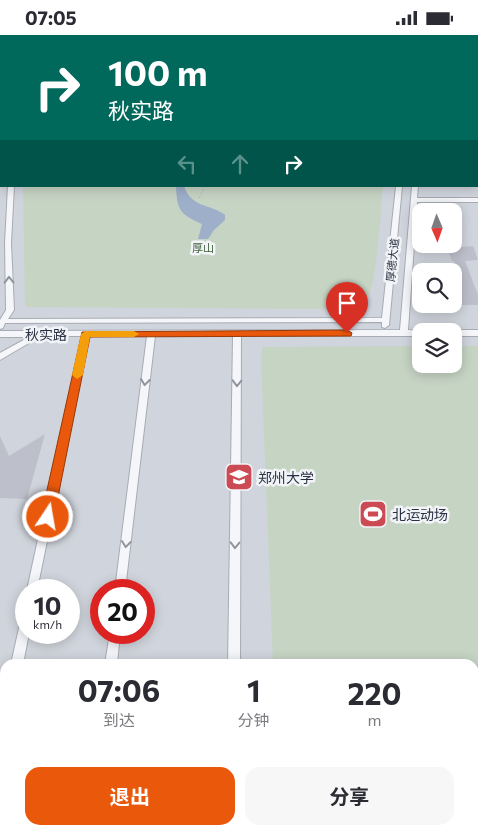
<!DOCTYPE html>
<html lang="zh">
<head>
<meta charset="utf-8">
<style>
  body { margin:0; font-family:Commissioner,"Noto Sans SC",sans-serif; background:#f7f7f7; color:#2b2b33; height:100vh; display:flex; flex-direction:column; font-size:19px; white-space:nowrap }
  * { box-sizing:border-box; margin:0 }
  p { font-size:16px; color:#7c7c81 }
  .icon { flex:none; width:28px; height:28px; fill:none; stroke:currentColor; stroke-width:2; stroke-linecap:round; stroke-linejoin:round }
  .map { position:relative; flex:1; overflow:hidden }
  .sheet { position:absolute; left:0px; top:624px; width:479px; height:176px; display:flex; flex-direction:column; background:#fff; border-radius:15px 15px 0 0; box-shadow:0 2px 12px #0003 }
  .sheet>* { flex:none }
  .guide { position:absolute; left:0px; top:0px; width:479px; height:152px; box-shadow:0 2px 12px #0003; background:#00695c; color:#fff; overflow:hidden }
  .needle { width:32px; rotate:178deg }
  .controls { position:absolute; left:412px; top:168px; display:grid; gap:10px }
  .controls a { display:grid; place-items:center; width:50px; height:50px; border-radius:10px; background:#fff; box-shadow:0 2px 12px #0003; font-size:25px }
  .speed { position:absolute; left:15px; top:544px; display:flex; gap:10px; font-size:25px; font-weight:700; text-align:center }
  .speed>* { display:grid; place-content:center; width:65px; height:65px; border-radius:50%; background:#fff; box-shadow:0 2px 12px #0003; line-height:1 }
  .speed small { font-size:12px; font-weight:400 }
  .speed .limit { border:8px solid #d22; background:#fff; color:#111 }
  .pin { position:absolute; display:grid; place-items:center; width:42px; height:42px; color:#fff; margin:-51px -21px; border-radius:50% 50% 50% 0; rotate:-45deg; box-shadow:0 0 5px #0007 }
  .pin .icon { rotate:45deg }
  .me { position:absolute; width:55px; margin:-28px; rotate:12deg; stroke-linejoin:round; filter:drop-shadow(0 0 4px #0008) }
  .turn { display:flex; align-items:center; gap:18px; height:105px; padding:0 25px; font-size:22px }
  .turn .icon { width:65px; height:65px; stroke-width:2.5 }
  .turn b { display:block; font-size:35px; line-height:42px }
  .lanes { display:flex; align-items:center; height:48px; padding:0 25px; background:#0003; justify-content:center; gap:25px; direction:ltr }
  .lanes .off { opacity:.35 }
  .eta { display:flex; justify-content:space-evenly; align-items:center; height:85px; text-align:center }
  .eta b { font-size:30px; font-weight:700; line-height:35px }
  .primary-button { display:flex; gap:10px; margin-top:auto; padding:10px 25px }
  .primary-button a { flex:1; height:58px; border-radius:15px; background:#ea580c; color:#fff; font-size:20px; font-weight:700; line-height:58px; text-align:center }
  .primary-button a+a { background:#f7f7f7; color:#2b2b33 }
  .status { display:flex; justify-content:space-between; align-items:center; height:35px; padding:0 25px; background:#fff; direction:ltr }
  .status svg { height:14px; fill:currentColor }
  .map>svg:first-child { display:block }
</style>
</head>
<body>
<div class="status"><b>07:05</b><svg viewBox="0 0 49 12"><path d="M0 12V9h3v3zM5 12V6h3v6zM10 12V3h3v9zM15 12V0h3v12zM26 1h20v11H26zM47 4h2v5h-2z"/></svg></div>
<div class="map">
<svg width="478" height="799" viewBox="0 0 478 799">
  <rect width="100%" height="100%" fill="#e2e5ea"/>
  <path fill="#d0d4dc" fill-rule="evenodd" d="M0 0H478V799H0ZM1 1H478V151H1ZM421 176H454V209H421ZM421 236H454V269H421ZM421 296H454V329H421ZM26 555H69V598H26ZM101 555H144V598H101ZM5 629H474V795H5Z"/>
  <g fill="#c6d4c4">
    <path d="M84 0H387V1H76Z"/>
    <path d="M23 151H383C381 172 377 250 367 263 361 270 351 272 342 274L28 272 25 269Z"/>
    <path d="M421 311V329H454V311H478V799H279V795H474V629H273L261 323 263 312Z"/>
  </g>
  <path fill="#9eafc9" d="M176 151H184C191 173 211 169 225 180V185L214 195 208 204H198L202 189C180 179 177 176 176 151Z"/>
  <g fill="#bdc0ca">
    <path d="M454 200 459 212 473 211 478 225 465 226 478 260V270H454V226H452L447 212H454Z"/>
    <path d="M45 399 27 464 0 463V401L9 421Z"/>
  </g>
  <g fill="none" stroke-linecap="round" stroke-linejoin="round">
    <defs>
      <g id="lane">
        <rect x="28" y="0" width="4" height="1"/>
        <rect x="396" y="0" width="4" height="1"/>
        <rect x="407" y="0" width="4" height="1"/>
        <rect x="0" y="6" width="1" height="2"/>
        <rect x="0" y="43" width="1" height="2"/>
        <rect x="0" y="61" width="1" height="2"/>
        <path d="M1 92V106L0 107V93Z"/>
        <path d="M8 151H14L11 208 14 275 8 284 382 283 396 151H402L389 290 385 293 382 292V287L5 288 3 293 0 294V285L6 275 5 208Z"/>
        <path d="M412 151H418L417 163H478V167H417L408 295 424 296H421V301H241L240 629H228L233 301H155L125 555H115L147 301H89L37 555H27L82 301H41L0 325V318L29 302H0V296L400 295Z"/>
        <path d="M454 295H478V301H454V296H451Z"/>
        <path d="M26 579V598H29L23 629H11L21 584 22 580Z"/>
        <path d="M110 598H120L117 629H105Z"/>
        <path d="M5 679V712L0 715V683Z"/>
        <rect x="84" y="795" width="14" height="4"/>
        <rect x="225" y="795" width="14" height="4"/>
      </g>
    </defs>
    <use href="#lane" stroke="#a7abb4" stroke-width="2"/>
    <g stroke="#c0c3c9" stroke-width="2" stroke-dasharray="2 2" stroke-linecap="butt">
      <path d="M207 0 213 1"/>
      <path d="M199 163 205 151"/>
    </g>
    <use href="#lane" fill="#f5f6f9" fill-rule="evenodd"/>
  </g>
  <defs><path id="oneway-chevron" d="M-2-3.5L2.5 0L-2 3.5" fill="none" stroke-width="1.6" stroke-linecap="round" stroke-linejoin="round" transform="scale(1.25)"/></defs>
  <g stroke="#90949e">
    <use href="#oneway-chevron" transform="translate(9 245) rotate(-91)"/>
    <use href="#oneway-chevron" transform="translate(145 347) rotate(97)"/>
    <use href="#oneway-chevron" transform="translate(237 348) rotate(91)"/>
    <use href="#oneway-chevron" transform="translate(126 509) rotate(97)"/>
    <use href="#oneway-chevron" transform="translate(235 510) rotate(91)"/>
  </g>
  <path fill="#ea580c" stroke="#983908" d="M347 295 352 298 351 301 90 302 54 482 52 486 48 487 43 486 41 482 82 297Z"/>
  <path fill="#f59e0b" d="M86 296H134L139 299 134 302H90L83 340 77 344 72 340 81 299Z"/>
  <defs>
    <symbol id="university-square" viewBox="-11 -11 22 22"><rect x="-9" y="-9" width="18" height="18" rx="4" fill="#cc4a53" stroke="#f2f4f8"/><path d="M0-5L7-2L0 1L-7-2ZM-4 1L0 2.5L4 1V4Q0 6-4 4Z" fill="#fff"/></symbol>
    <symbol id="stadium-square" viewBox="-11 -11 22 22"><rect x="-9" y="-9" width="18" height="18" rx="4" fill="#cc4a53" stroke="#f2f4f8"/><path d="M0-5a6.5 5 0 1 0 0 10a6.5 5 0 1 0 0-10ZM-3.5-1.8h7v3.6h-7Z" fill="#fff"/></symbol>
  </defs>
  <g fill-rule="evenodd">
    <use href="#university-square" x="223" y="426" width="32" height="32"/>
    <use href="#stadium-square" x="357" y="463" width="32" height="32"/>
  </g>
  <g text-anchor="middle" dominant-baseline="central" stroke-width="5" stroke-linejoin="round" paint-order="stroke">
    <g font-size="11" fill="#3c5e38" stroke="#f2f4f8">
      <text x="203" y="212">厚山</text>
    </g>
    <g font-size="11" fill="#2a3142" stroke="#f2f4f8">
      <text transform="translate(392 225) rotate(-84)">厚德大道</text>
    </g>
    <g font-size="14" fill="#2a3142" stroke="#f2f4f8">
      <text x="46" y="299">秋实路</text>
    </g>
    <g font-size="14" fill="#2a3142" stroke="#f2f4f8" text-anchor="start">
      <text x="258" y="442">郑州大学</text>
      <text x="392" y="479">北运动场</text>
    </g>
  </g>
</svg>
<div class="controls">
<a><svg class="needle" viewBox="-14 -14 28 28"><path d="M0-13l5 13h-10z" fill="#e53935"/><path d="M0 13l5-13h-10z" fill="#7c7c81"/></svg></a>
<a><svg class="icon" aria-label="search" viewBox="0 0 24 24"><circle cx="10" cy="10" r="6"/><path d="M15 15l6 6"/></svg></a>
<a><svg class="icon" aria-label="layers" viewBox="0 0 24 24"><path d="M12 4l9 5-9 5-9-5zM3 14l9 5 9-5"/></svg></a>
</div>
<div class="speed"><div>10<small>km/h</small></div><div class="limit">20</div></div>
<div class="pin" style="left:347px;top:298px;background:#d93025"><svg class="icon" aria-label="arrive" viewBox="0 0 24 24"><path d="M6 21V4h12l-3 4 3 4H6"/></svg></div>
<svg class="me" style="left:48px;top:482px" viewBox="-20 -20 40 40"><circle r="17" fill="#ea580c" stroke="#fff" stroke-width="3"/><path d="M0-11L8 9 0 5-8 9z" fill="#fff"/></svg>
<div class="guide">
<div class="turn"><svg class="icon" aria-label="right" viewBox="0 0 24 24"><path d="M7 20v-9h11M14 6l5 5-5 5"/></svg><div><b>100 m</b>秋实路</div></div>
<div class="lanes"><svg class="icon off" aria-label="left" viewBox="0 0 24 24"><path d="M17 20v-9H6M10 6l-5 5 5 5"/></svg><svg class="icon off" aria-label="ahead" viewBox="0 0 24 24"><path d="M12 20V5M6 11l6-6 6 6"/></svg><svg class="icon" aria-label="right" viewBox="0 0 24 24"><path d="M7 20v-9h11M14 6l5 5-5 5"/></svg></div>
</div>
<section class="sheet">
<div class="eta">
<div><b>07:06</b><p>到达</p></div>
<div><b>1</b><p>分钟</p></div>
<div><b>220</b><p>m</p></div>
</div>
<div class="primary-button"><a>退出</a><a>分享</a></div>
</section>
</div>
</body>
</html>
